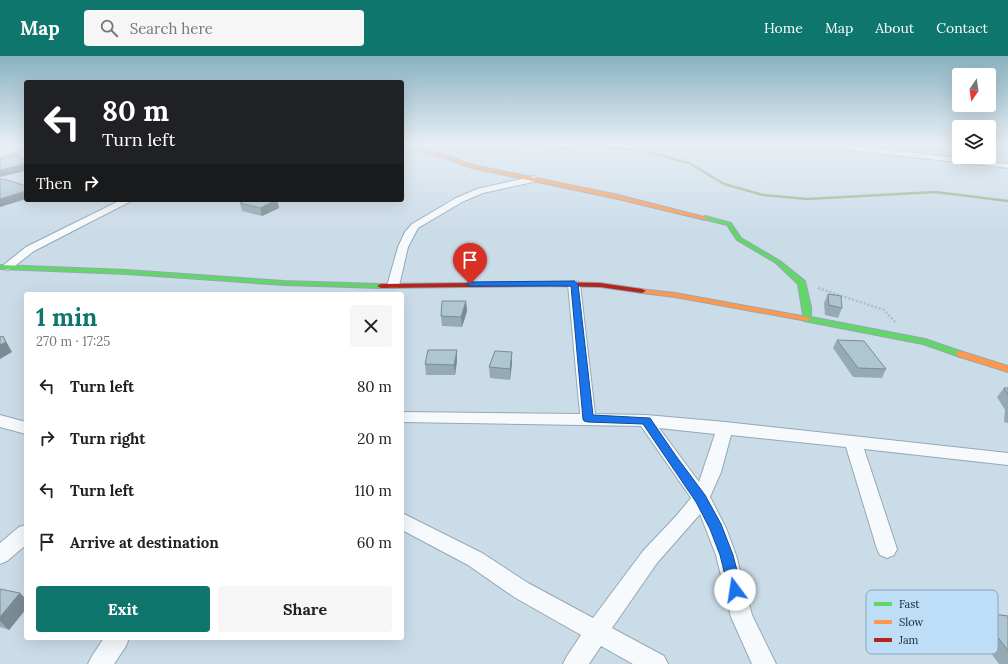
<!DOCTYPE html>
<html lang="en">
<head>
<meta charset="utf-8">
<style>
  body { margin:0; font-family:Lora,serif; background:#f6f6f6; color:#222; height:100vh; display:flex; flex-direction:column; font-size:15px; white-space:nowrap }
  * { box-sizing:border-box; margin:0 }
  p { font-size:13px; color:#767676 }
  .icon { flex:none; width:22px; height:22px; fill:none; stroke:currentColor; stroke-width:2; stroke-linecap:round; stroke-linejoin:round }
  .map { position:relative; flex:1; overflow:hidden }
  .side { position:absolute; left:24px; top:236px; width:380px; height:348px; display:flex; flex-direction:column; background:#fff; border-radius:4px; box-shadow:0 4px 16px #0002 }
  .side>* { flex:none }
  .banner { position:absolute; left:24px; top:24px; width:380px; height:122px; border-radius:4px; box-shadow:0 4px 16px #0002; background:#202124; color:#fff; overflow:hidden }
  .needle { width:26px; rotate:193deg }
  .fabs { position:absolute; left:952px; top:12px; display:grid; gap:8px }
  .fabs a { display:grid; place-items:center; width:44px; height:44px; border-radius:4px; background:#fff; box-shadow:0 4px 16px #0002; font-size:20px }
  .pin { position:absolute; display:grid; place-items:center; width:34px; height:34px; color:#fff; margin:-41px -17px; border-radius:50% 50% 50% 0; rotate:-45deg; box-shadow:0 0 4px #0007 }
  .pin .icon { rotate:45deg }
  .me { position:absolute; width:44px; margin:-22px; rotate:346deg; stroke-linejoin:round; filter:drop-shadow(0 0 3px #0008) }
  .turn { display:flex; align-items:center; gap:14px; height:84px; padding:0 12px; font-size:18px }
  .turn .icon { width:52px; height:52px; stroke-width:2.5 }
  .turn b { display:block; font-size:28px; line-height:34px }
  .then { display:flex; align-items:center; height:38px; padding:0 12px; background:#0003; gap:8px; font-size:15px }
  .round { display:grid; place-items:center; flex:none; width:42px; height:42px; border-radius:4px; background:#f6f6f6 }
  .overview { display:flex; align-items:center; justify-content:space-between; height:68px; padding:0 12px }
  h1 { font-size:24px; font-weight:800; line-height:30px; color:#0f766e }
  .button { display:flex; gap:8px; margin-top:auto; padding:8px 12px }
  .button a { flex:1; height:46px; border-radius:4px; background:#0f766e; color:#fff; font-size:16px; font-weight:800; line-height:46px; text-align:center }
  .button a+a { background:#f6f6f6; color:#222 }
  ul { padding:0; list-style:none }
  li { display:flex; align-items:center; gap:12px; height:52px; padding:0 12px }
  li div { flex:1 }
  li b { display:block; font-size:15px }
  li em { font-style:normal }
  header { display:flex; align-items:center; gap:24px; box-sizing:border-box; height:56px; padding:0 20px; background:#0f766e; color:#fff }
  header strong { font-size:19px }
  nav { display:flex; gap:22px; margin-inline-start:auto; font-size:14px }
  .search { width:280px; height:36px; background:#f6f6f6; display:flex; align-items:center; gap:10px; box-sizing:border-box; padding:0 14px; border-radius:4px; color:#767676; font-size:15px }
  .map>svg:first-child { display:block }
</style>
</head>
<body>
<header>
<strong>Map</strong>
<div class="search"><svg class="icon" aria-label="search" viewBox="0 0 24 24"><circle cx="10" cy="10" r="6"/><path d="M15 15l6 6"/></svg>Search here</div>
<nav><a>Home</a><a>Map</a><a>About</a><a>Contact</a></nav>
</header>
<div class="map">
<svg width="1008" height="608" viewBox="0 0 1008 608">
  <rect width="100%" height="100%" fill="#cbdce9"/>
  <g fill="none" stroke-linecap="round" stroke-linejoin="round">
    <path stroke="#9cb086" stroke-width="2.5" d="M525 89 551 93 595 91 640 94 689 107 724 128 763 139 807 143 935 136 1008 145"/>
    <defs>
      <g id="street">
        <path d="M20 89H26V92L0 100V96Z"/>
        <path d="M822 89H848L1008 108V112L825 91Z"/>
        <path d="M534 120 538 123 537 125 483 137 462 146 418 172 408 191 399 230 397 232H389L387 230 398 191 405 176 412 168 456 142 477 133Z"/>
        <path d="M121 144H133L34 195 11 213 7 214 1 211 26 191Z"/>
        <path d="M574 225 578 226 580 228 595 358 646 359 725 366 1008 397V409L864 393 897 493 894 499 887 502 880 499 877 493 846 391 731 379 721 416 710 441 726 472 736 499 752 559 776 608H752L731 561 716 499 700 458 657 507 612 572 664 600 668 608H633L601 590 589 608H563L567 600 581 579 514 541 468 509 402 474V457L482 497 528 527 593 562 643 495 677 459 691 442 641 370 402 366V356L580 358 568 228 570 226ZM659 372 715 378 699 426Z"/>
        <path d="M0 359 26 366V378L0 371Z"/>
        <path d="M26 469V489L7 505 0 508V487L19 471Z"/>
        <path d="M104 582H129L126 590 114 608H88L92 600Z"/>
      </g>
      <g id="fast">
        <path d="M705 160 731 167 741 182 780 205 805 225 811 251V261L925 283 963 296 964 298 960 301 923 288 804 265 798 228 776 207 737 184 727 169 703 163 702 162Z"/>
        <path d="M0 209 127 214 284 225 381 228 385 230 381 232 284 229 127 218 0 213Z"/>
      </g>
      <g id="slow">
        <path d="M402 89 430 94 473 109 618 139 708 162 705 164 618 143 472 112 427 96 402 91Z"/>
        <path d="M639 233 675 237 807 261 811 263 807 265 675 241 642 237H639Z"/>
        <path d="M960 295 1008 310V316L957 300 956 298 957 296Z"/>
      </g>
      <path id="jam" d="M550 226 600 227 642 233 646 235 642 237 600 231 550 230 381 232 377 230 381 228Z"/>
    </defs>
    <use href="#street" stroke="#96a7b4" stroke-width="2"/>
    <use href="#fast" stroke="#96a7b4" stroke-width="2"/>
    <use href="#slow" stroke="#96a7b4" stroke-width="2"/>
    <use href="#jam" stroke="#96a7b4" stroke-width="2"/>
    <path stroke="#b2bcc2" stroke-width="2.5" stroke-dasharray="2 2" stroke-linecap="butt" d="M818 232 884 254 896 267"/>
    <use href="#street" fill="#f7fafc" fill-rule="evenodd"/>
    <use href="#fast" fill="#63d668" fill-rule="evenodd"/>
    <use href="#slow" fill="#ff974d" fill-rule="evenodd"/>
    <use href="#jam" fill="#b3261e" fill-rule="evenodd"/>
  </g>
  <g fill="#96aab5">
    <path d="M989 89H1008V93L989 92Z"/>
    <path d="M246 144H277L279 152 262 160 242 155 240 147Z"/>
    <path d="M828 238 842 252 838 262 825 259 824 247Z"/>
    <path d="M466 245 467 255 462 271 442 270 441 260Z"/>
    <path d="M837 284 886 313 882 322 853 321 833 292Z"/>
    <path d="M457 294V305L455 319H426L425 308Z"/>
    <path d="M512 296V307L510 324 490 322 489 311Z"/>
    <path d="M1004 332H1008V367L1004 366 1005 354 997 341Z"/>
    <path d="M0 533 26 543V553L9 574 0 571Z"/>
    <path d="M979 556 1008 560V608H999L969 567Z"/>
  </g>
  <g fill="#7a8b93">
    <path d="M26 108V115L0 121V114Z"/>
    <path d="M26 135V143L0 151V143Z"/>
    <path d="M276 144H277L279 152 262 160 260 152Z"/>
    <path d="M466 245 467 255 462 271 461 261Z"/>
    <path d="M3 280 12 296 0 303V289Z"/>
    <path d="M457 294V305L455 319 454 309Z"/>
    <path d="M512 296V307L510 324V313Z"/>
    <path d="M20 537 26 543V553L9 574 0 565V561Z"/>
  </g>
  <g fill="#aec6d2" stroke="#7a8b93">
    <path d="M16 98 26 105V108L0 114V102L2 103Z"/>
    <path d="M0 123 7 124 26 130V135L0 143Z"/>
    <path d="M246 144H276L260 152 240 147Z"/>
    <path d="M828 238 841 240 842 252 829 249Z"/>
    <path d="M442 245H466L461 261 441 260Z"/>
    <path d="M3 280 6 286 0 289V281Z"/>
    <path d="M837 284 864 285 886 313 858 312Z"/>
    <path d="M428 294H457L454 309 425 308Z"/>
    <path d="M495 295 512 296 510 313 489 311Z"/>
    <path d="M1004 332H1008V339Z"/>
    <path d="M0 533 20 537 0 561Z"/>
    <path d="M979 556 1008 560V595Z"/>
  </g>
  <linearGradient id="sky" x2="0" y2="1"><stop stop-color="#89b2c1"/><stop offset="0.51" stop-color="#e8eff5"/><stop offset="1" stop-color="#e8eff5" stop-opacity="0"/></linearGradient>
  <rect width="1008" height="174" fill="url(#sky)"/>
  <path fill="#1a73e8" stroke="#114b97" d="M574 225 578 228 593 359 650 362 676 400 705 439 721 468 733 499 742 534 740 539 735 541 730 539 720 499 710 473 696 446 643 368 588 366 584 365 583 363 571 230H470L466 228 470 226Z"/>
  <rect x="866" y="534" width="132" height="64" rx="6" fill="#beddf6" stroke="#8aa6bd" stroke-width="1"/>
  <rect x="874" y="546" width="18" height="4" fill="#63d668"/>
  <rect x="874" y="564" width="18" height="4" fill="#ff974d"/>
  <rect x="874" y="582" width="18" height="4" fill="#b3261e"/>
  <g font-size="11" fill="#122737">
    <text x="899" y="552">Fast</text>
    <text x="899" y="570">Slow</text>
    <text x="899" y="588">Jam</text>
  </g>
</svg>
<div class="fabs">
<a><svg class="needle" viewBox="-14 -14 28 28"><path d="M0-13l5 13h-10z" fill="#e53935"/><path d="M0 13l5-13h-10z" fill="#767676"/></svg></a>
<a><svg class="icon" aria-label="layers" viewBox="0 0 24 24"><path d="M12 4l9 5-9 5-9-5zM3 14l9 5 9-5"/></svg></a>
</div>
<div class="pin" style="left:470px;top:228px;background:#d93025"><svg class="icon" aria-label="arrive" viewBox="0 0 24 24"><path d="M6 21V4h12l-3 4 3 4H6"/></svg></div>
<svg class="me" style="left:735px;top:534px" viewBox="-20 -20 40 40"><circle r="19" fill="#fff"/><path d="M0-13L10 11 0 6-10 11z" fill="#1a73e8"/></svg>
<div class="banner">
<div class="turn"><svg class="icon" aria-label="left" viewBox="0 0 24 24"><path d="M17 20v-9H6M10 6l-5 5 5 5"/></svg><div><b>80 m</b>Turn left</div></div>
<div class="then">Then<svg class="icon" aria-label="right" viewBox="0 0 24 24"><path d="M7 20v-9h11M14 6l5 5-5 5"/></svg></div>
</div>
<section class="side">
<div class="overview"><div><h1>1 min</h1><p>270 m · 17:25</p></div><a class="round"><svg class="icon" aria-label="close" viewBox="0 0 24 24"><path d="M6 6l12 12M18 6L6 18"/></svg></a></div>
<ul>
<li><svg class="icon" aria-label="left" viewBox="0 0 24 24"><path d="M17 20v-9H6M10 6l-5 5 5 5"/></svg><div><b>Turn left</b></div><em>80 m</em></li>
<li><svg class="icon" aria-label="right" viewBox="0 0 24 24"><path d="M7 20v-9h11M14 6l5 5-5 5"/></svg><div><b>Turn right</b></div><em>20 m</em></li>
<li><svg class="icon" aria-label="left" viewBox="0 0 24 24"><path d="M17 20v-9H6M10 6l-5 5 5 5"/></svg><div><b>Turn left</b></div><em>110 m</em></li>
<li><svg class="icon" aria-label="arrive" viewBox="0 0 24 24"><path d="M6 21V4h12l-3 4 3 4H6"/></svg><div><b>Arrive at destination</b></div><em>60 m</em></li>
</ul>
<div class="button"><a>Exit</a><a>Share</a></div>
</section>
</div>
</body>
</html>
